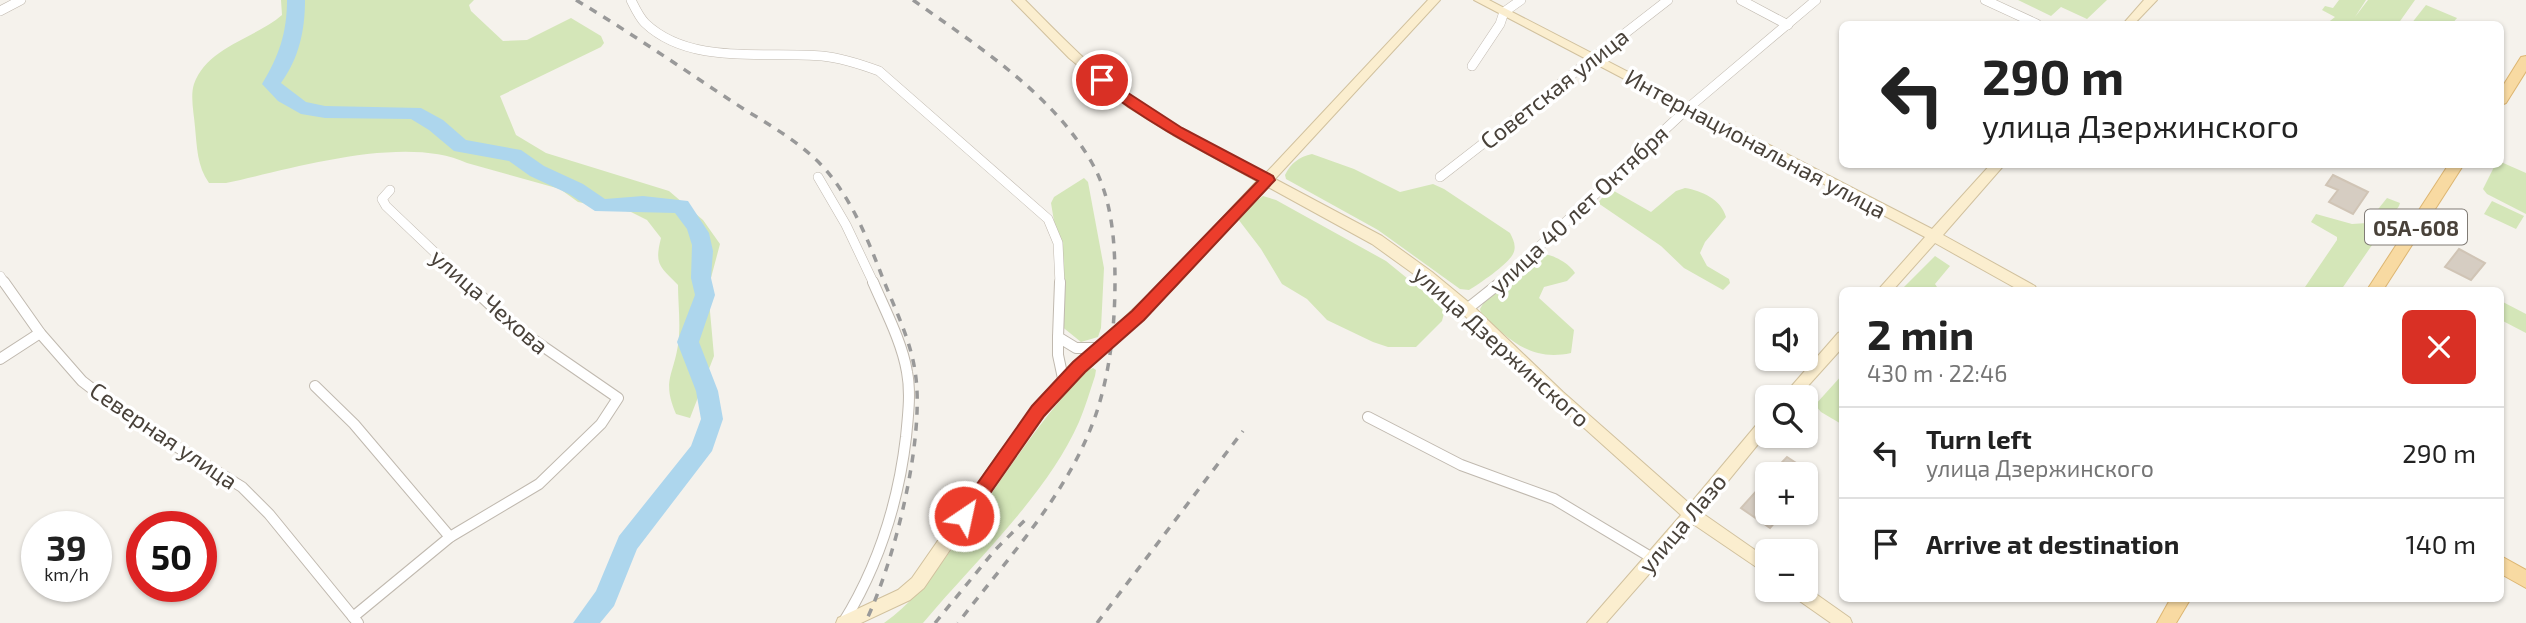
<!DOCTYPE html>
<html lang="en">
<head>
<meta charset="utf-8">
<style>
  body { margin:0; font-family:"Exo 2",sans-serif; background:#f2f2f2; color:#222; height:100vh; display:flex; flex-direction:column; font-size:26px; white-space:nowrap }
  * { box-sizing:border-box; margin:0 }
  p { font-size:23px; color:#767676 }
  .icon { flex:none; width:38px; height:38px; fill:none; stroke:currentColor; stroke-width:2; stroke-linecap:round; stroke-linejoin:round }
  .map { position:relative; flex:1; overflow:hidden }
  .details { position:absolute; left:1839px; top:287px; width:665px; height:315px; display:flex; flex-direction:column; background:#fff; border-radius:10px; box-shadow:0 2px 5px #0004 }
  .details>* { flex:none }
  .hud { position:absolute; left:1839px; top:21px; width:665px; height:147px; border-radius:10px; box-shadow:0 2px 5px #0004; background:#fff; color:#222; overflow:hidden }
  .controls { position:absolute; left:1755px; top:308px; display:grid; gap:14px }
  .controls a { display:grid; place-items:center; width:63px; height:63px; border-radius:10px; background:#fff; box-shadow:0 2px 5px #0004; font-size:35px }
  .speed { position:absolute; left:21px; top:511px; display:flex; gap:14px; font-size:35px; font-weight:700; text-align:center }
  .speed>* { display:grid; place-content:center; width:91px; height:91px; border-radius:50%; background:#fff; box-shadow:0 2px 5px #0004; line-height:1 }
  .speed small { font-size:18px; font-weight:400 }
  .speed .limit { border:10px solid #d22; background:#fff; color:#111 }
  .pin { position:absolute; display:grid; place-items:center; width:60px; height:60px; color:#fff; margin:-30px; border:4px solid #fff; border-radius:50%; box-shadow:0 2px 7px #0007 }
  .me { position:absolute; width:77px; margin:-38px; rotate:34deg; stroke-linejoin:round; filter:drop-shadow(0 0 5px #0008) }
  .turn { display:flex; align-items:center; gap:24px; height:147px; padding:0 28px; font-size:32px }
  .turn .icon { width:91px; height:91px; stroke-width:2.5 }
  .turn b { display:block; font-size:49px; line-height:60px }
  .round { display:grid; place-items:center; flex:none; width:74px; height:74px; border-radius:10px; background:#f2f2f2 }
  .overview { display:flex; align-items:center; justify-content:space-between; height:119px; padding:0 28px }
  h1 { font-size:42px; font-weight:700; line-height:52px }
  ul { padding:0; list-style:none }
  li { display:flex; align-items:center; gap:21px; height:91px; padding:0 28px; border-top:2px solid #e0e0e0 }
  li div { flex:1 }
  li b { display:block; font-size:26px }
  li em { font-style:normal }
  .map>svg:first-child { display:block }
</style>
</head>
<body>
<div class="map">
<svg width="2526" height="623" viewBox="0 0 2526 623">
  <rect width="100%" height="100%" fill="#f5f2ec"/>
  <g fill="#d4e6b8">
    <path d="M281 0H474L469 5 471 11 503 41 527 40 571 18 601 36 604 43 601 47 500 96 516 135 546 153 669 191 703 220 720 244 708 289 714 356 690 418 676 414C662 381 673 377 678 345 681 326 678 304 678 285 660 266 654 265 661 238L647 220 631 212 578 202 560 189 467 163C404 134 292 169 226 183H209C197 166 197 147 195 127 194 114 190 96 194 84 207 47 256 38 282 15Z"/>
    <path d="M2018 0H2107L2087 19 2061 7 2051 16Z"/>
    <path d="M2339 0H2366L2355 17 2368 0H2415L2398 24H2326L2335 17 2322 10 2325 6 2333 8Z"/>
    <path d="M2426 5 2457 18 2452 24H2411Z"/>
    <path d="M1312 154 1354 169 1400 192 1433 184 1444 189 1510 233C1513 239 1517 246 1513 254 1507 265 1479 284 1469 290L1460 289 1378 230 1286 179 1285 175C1291 163 1299 157 1312 154Z"/>
    <path d="M2501 162 2526 173V214L2487 194 2483 189 2495 165Z"/>
    <path d="M1084 178 1088 182 1104 268 1101 328 1098 337 1081 342 1060 325V257L1051 203 1054 197Z"/>
    <path d="M1685 188C1702 191 1721 199 1726 217L1705 242 1700 253 1707 266 1729 279 1730 283 1723 290 1684 268 1661 246 1598 203 1605 194 1614 191 1651 212 1676 191Z"/>
    <path d="M1263 196 1276 200 1386 261 1445 309 1442 321 1416 347H1388L1373 342 1327 320 1307 299 1282 284 1261 249 1238 219 1242 212Z"/>
    <path d="M2387 198 2400 203 2399 206 2341 290H2303L2337 240V237L2311 222 2316 214 2352 224 2367 223Z"/>
    <path d="M2492 201 2524 216 2516 229 2484 214Z"/>
    <path d="M1542 254C1553 254 1570 264 1575 273L1567 281 1544 287 1539 298 1574 330 1571 353C1530 362 1508 339 1481 313L1480 309 1484 302Z"/>
    <path d="M1935 256 1950 266 1935 284 1939 290H1901Z"/>
    <path d="M2501 301 2526 314V333L2501 320Z"/>
    <path d="M1093 368 1096 370 1095 376C1090 391 1085 408 1079 422 1047 495 974 562 923 623H884C910 605 927 582 946 557 986 505 1020 447 1063 397 1071 387 1081 372 1093 368Z"/>
    <path d="M1843 374V425L1821 412 1815 405Z"/>
  </g>
  <g fill="none" stroke-linecap="round" stroke-linejoin="round">
    <path fill="#add6ed" fill-rule="evenodd" d="M287 0H305C305 31 299 58 281 83L306 102 325 106 421 108 443 120 466 140 521 150 544 166 583 184 605 199 643 196 688 201 709 233 713 251 711 278 715 295 699 342 718 391 723 419 712 451 637 549 614 606 600 623H573L596 591 619 536 691 446 701 419 696 391 677 342 695 295 691 278 692 245 687 229 675 213 595 211 569 194 530 176 509 161 454 151 429 130 411 119 325 118 301 114 278 101 262 84C279 56 287 33 287 0Z"/>
  </g>
  <g fill="#d6cdc2" stroke="#d0c4b5" stroke-width="2">
    <path d="M2333 175 2368 192 2353 214 2329 202 2338 190 2326 185Z"/>
    <path d="M2459 249 2485 263 2471 280 2445 267Z"/>
    <path d="M1787 457 1813 474H1771Z"/>
    <path d="M1768 478V513H1783L1770 528 1741 508Z"/>
  </g>
  <g fill="none" stroke-linecap="round" stroke-linejoin="round">
    <defs>
      <g id="street-far1">
        <path d="M631 0C635 8 639 17 645 23 690 66 765 51 822 56 842 58 860 64 879 71L1048 219 1058 243 1060 284"/>
        <path d="M1741 0 1788 25"/>
        <path d="M1985 0 2037 24"/>
        <path d="M0 11 21 0"/>
        <path d="M1472 66 1500 24 1504 12 1521 0"/>
        <path d="M818 177 846 225 874 284"/>
        <path d="M1440 177 1668 0"/>
        <path d="M390 190 382 199 386 206 468 284"/>
        <path d="M0 276 5 284"/>
        <path d="M1499 284 1687 109 1816 0"/>
      </g>
      <g id="street">
        <path d="M4 282 40 333 82 381 130 418 242 487 269 514 358 623"/>
        <path d="M1060 282 1058 337 1076 348H1101"/>
        <path d="M1467 309 1501 282"/>
        <path d="M1058 337V355L1064 383"/>
        <path d="M0 359 40 333"/>
        <path d="M315 386 354 424 450 537"/>
        <path d="M1368 417 1461 465 1554 499 1654 559"/>
        <path d="M353 617 450 537 539 484 601 424 618 398 512 325 466 282"/>
        <path d="M843 623C879 565 898 505 906 437 908 416 911 393 907 372 902 342 885 310 873 282"/>
      </g>
      <g id="secondary">
        <path d="M1012 0H1025C1060 35 1096 73 1137 102 1177 129 1222 151 1265 174L1428 0H1440L1275 179 1382 236 1432 272 1472 305 1563 392 1690 504 1763 417 1768 415V432L1702 513 1768 559V575L1693 524 1606 623H1587L1681 515 1553 400 1462 313 1422 280 1372 244 1268 187 1175 287 1057 399 1012 459 924 588 910 600 861 623H836L838 618 898 590 912 578 1001 450 1047 391 1165 279 1257 181 1173 135 1128 107 1069 58Z"/>
        <path d="M1474 0H1489L1932 229 1991 164H2005L1943 235 2035 286 2037 290H2019L1935 243 1893 290H1878L1925 237Z"/>
        <path d="M2144 0H2157L2134 24H2123Z"/>
        <path d="M1843 331V347L1798 397H1782L1838 333Z"/>
        <path d="M1806 587 1850 618 1852 623H1831L1791 595 1789 590H1806Z"/>
      </g>
      <g id="primary">
        <path d="M2526 56V71L2506 103 2501 105V89L2521 57Z"/>
        <path d="M2449 164H2464L2383 290H2367Z"/>
        <path d="M2501 556 2526 570V588L2501 574Z"/>
        <path d="M2171 598H2191L2176 623H2157Z"/>
      </g>
    </defs>
    <use href="#street-far1" stroke="#c0b9af" stroke-width="10"/>
    <use href="#street" stroke="#c0b9af" stroke-width="12"/>
    <use href="#secondary" stroke="#d1c19e" stroke-width="2"/>
    <use href="#primary" stroke="#ddb672" stroke-width="2"/>
    <use href="#street-far1" stroke="#fff" stroke-width="9"/>
    <use href="#street" stroke="#fff" stroke-width="10"/>
    <use href="#secondary" fill="#fbeecf" fill-rule="evenodd"/>
    <use href="#primary" fill="#f8daa2" fill-rule="evenodd"/>
    <g stroke="#999" stroke-width="3.5" stroke-dasharray="8 8" stroke-linecap="butt">
      <path d="M576 0C631 33 683 69 736 104 767 124 800 141 825 169 851 199 866 235 880 271 892 303 910 337 915 371 926 437 894 564 865 623"/>
      <path d="M913 0C976 45 1053 94 1092 163 1112 198 1115 241 1115 281 1115 326 1110 374 1095 417 1068 494 1007 559 958 623"/>
      <path d="M935 623 995 550 1027 518"/>
      <path d="M1097 623 1243 431"/>
    </g>
  </g>
  <path fill="#ec3d2c" stroke="#99281d" stroke-width="2" d="M1102 76 1182 128 1273 176 1275 180 1144 320 1085 372 1044 416 970 522 964 524 958 522 955 516 958 511 1032 406 1073 362 1132 311 1258 181C1202 151 1147 123 1097 84L1095 80Z"/>
  <g text-anchor="middle" dominant-baseline="central" stroke-width="7" stroke-linejoin="round" paint-order="stroke">
    <rect fill="#fff" stroke="#807b75" stroke-width="2" x="2365" y="209.5" width="102" height="35" rx="5"/>
    <g font-size="21" font-weight="bold" fill="#49423a">
      <text x="2416" y="227">05А-608</text>
    </g>
    <g font-size="23" fill="#49423a" stroke="#fff">
      <text transform="translate(1554 88) rotate(-38)">Советская улица</text>
      <text transform="translate(1756 143) rotate(28)">Интернациональная улица</text>
      <text transform="translate(1578 209) rotate(-43)">улица 40 лет Октября</text>
      <text transform="translate(490 301) rotate(41)">улица Чехова</text>
      <text transform="translate(1502 346) rotate(42)">улица Дзержинского</text>
      <text transform="translate(164 435) rotate(34)">Северная улица</text>
      <text transform="translate(1682 523) rotate(-50)">улица Лазо</text>
    </g>
  </g>
</svg>
<div class="controls">
<a><svg class="icon" aria-label="sound" viewBox="0 0 24 24"><path d="M4 9h4l5-4v14l-5-4H4zM17 9q2 3 0 6"/></svg></a>
<a><svg class="icon" aria-label="search" viewBox="0 0 24 24"><circle cx="10" cy="10" r="6"/><path d="M15 15l6 6"/></svg></a>
<a>+</a>
<a>−</a>
</div>
<div class="speed"><div>39<small>km/h</small></div><div class="limit">50</div></div>
<div class="pin" style="left:1102px;top:80px;background:#d93025"><svg class="icon" aria-label="arrive" viewBox="0 0 24 24"><path d="M6 21V4h12l-3 4 3 4H6"/></svg></div>
<svg class="me" style="left:964px;top:516px" viewBox="-20 -20 40 40"><circle r="17" fill="#ec3d2c" stroke="#fff" stroke-width="3"/><path d="M0-11L8 9 0 5-8 9z" fill="#fff"/></svg>
<div class="hud">
<div class="turn"><svg class="icon" aria-label="left" viewBox="0 0 24 24"><path d="M17 20v-9H6M10 6l-5 5 5 5"/></svg><div><b>290 m</b>улица Дзержинского</div></div>
</div>
<section class="details">
<div class="overview"><div><h1>2 min</h1><p>430 m · 22:46</p></div><a class="round" style="background:#d93025;color:#fff"><svg class="icon" aria-label="close" viewBox="0 0 24 24"><path d="M6 6l12 12M18 6L6 18"/></svg></a></div>
<ul>
<li><svg class="icon" aria-label="left" viewBox="0 0 24 24"><path d="M17 20v-9H6M10 6l-5 5 5 5"/></svg><div><b>Turn left</b><p>улица Дзержинского</p></div><em>290 m</em></li>
<li><svg class="icon" aria-label="arrive" viewBox="0 0 24 24"><path d="M6 21V4h12l-3 4 3 4H6"/></svg><div><b>Arrive at destination</b></div><em>140 m</em></li>
</ul>
</section>
</div>
</body>
</html>
